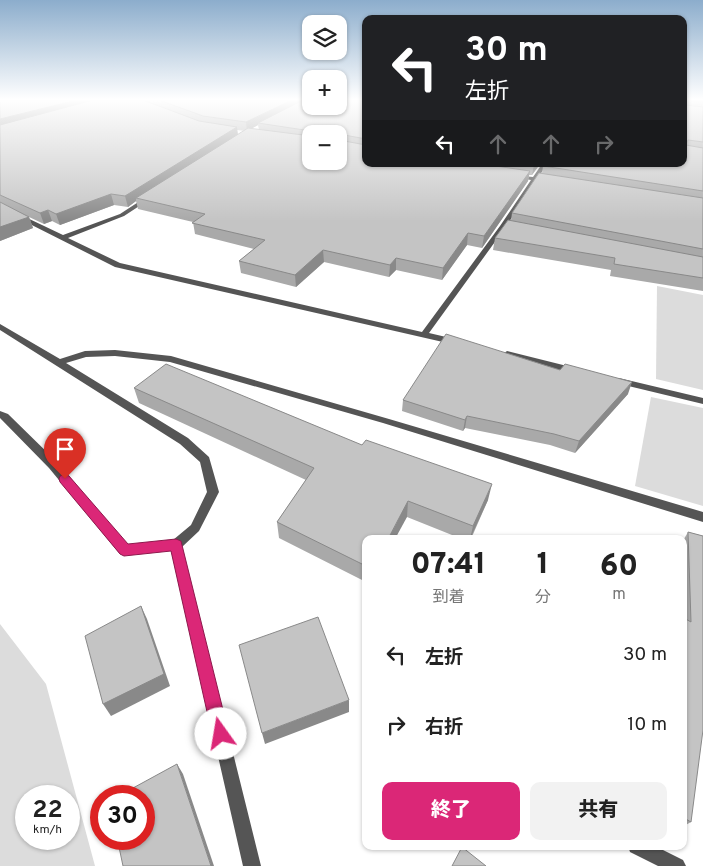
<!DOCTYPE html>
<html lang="ja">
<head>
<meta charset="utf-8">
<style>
  body { margin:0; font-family:Overpass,"Noto Sans JP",sans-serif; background:#f2f2f2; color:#222; height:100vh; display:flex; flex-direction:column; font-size:19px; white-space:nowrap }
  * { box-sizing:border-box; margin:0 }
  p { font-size:16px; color:#767676 }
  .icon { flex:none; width:28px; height:28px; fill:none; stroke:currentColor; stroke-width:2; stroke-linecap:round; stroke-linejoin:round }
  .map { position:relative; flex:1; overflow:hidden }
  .side { position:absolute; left:362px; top:535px; width:325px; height:315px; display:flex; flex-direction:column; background:#fff; border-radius:10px; box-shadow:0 1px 4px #0004 }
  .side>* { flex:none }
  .banner { position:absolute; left:362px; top:15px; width:325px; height:152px; border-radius:10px; box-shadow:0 1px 4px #0004; background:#202124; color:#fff; overflow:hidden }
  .controls { position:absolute; left:302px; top:15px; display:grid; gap:10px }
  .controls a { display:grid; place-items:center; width:45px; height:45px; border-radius:10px; background:#fff; box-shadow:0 1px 4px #0004; font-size:25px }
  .speed { position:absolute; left:15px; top:785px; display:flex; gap:10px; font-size:25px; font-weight:700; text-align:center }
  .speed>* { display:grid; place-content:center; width:65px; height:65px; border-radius:50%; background:#fff; box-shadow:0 1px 4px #0004; line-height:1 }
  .speed small { font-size:12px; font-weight:400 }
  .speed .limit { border:8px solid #d22; background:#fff; color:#111 }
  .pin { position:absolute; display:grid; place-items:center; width:42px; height:42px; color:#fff; margin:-51px -21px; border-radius:50% 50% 50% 0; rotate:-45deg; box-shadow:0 0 5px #0007 }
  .pin .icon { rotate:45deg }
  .me { position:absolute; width:55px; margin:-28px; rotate:347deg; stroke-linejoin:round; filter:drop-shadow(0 0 4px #0008) }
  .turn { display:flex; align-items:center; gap:18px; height:105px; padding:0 20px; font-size:22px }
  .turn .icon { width:65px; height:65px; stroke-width:2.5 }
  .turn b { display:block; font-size:35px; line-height:42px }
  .lanes { display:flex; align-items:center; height:48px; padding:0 20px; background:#0003; justify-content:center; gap:25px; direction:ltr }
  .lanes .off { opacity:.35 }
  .eta { display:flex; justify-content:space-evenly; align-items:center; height:85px; text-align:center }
  .eta b { font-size:30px; font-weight:800; line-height:35px }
  .cta { display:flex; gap:10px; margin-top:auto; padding:10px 20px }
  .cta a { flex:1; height:58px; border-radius:10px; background:#db2777; color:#fff; font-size:20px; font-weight:800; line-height:58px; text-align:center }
  .cta a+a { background:#f2f2f2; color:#222 }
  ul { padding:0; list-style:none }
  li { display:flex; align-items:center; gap:15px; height:70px; padding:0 20px }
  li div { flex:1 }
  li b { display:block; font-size:19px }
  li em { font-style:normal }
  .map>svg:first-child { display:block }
</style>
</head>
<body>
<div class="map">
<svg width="703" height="866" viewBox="0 0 703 866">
  <rect width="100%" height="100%" fill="#fff"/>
  <g fill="#dcdcdc" fill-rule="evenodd">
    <path d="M657 286 703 295V390L656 379Z"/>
    <path d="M651 397 703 408V506L635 486Z"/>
    <path d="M0 624 46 684 95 866H0ZM26 796H69V839H26Z"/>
  </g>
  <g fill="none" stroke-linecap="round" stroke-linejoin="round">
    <g fill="#555" fill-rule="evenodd">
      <path d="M542 164H547L538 178 551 181 548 183 536 181 505 228 429 333 459 340V344L456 345 115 267 0 209V205L2 206 63 235 120 214 146 197H150V199L124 216 68 238 120 263 422 332 500 226 531 180 514 177V175L533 177Z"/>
      <path d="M0 324 60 359 85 351 115 350 171 356 389 419 703 512V522L383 423 170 362 115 356 86 357 66 363 188 438 209 457 219 492 199 531 182 547 261 866H243L171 550 124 555 120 554 49 468 0 418V411L8 414 57 462 127 545 173 540 191 525 207 492 200 462 180 444 0 330Z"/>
      <path d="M507 351 579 369 580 371 576 374 504 356 503 354Z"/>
      <path d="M619 378 703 398V404L616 383 614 381Z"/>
      <path d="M628 846H655L683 860 686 866H658L630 852Z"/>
    </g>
  </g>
  <g fill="#a9a9a9" fill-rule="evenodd">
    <path d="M0 100H366V164H540L532 175H529L528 181 482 248 467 245 442 280 396 270 389 277 324 262 296 287 241 273 239 261 254 249 195 234 193 222 138 209 136 201 128 207 114 205 60 225 52 221 44 224 29 217 33 228 0 241ZM258 125 259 130 251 129ZM237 130 245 131 238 135ZM311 134 339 161H311Z"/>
    <path d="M684 100H703V291L610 276 611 270 493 250 495 238 511 220 512 213 542 173 543 166Z"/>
    <path d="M134 388 488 500 471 539H462L407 517 366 539V582L279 538 277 522 306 480 139 403Z"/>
    <path d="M628 394 575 453 550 445 465 428 463 431 402 411 403 400Z"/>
    <path d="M688 532 703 536 691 822 684 826V539Z"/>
  </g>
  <g fill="#898989">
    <path d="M77 100H113L0 129V119Z"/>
    <path d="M292 100H311L258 123V125L247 131 246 122Z"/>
    <path d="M237 127 238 136 136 198V201L128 207 125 196Z"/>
    <path d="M535 164H540L532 175 534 165Z"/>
    <path d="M530 171 528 181 482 248 484 236Z"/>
    <path d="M111 194 114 205 60 225 56 214Z"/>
    <path d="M48 210 52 221 44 224 40 213Z"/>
    <path d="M29 217 33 228 0 241V227Z"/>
    <path d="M468 233 467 245 442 280 443 268Z"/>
    <path d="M323 250 324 262 296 287 295 275Z"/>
    <path d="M396 258V270L389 277 390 265Z"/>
    <path d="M632 382 628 394 575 453 579 441Z"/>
    <path d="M467 416 465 428 463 431 465 420Z"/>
    <path d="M492 484 488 500 470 539 473 526Z"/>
    <path d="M408 501 407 517 395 539H388Z"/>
    <path d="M141 606 147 619 170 686 111 716 103 704Z"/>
    <path d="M349 700V712L265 744 262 733Z"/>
    <path d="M177 764 183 774 214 866H211Z"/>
  </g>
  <g fill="#c4c4c4" stroke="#898989">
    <path d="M0 100H77L0 119Z"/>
    <path d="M93 100H143L199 121 237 127 125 196 111 194 56 214 48 210 40 213 0 195V125Z"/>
    <path d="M159 100H292L246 122 203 116Z"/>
    <path d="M303 100H311V106H339V100H357L366 102V139L339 134V135V134H311V131L258 123Z"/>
    <path d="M684 100H703V102L687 100 686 105 703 107V142L688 140 686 145 703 148V191L543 166 545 164H684Z"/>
    <path d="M248 128 311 136V161H339V140L366 145V164H482L530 171 484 236 468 233 443 268 396 258 390 265 323 250 295 275 239 261 265 240 192 223 205 214 136 198Z"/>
    <path d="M539 173 703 198V249L512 213Z"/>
    <path d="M0 202 29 217 0 227Z"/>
    <path d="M508 220 703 257V278L614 264 615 258 495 238Z"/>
    <path d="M446 334 560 370 565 364 632 382 579 441 554 434 467 416 465 420 403 400Z"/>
    <path d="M166 364 362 445 366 440 492 484 473 526 408 501 388 539H366V566L277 522 314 468 134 388Z"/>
    <path d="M688 532 703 536V730L691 822 684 818V618L691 622Z"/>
    <path d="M141 606 164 674 103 704 85 636Z"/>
    <path d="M318 617 349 700 262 733 239 645Z"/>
    <path d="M177 764 211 866H123L119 847 133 839H144V796H123L122 794Z"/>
    <path d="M462 847 486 866H452Z"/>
  </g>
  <linearGradient id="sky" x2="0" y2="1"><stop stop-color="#8cadcc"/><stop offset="0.45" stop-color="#fff"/><stop offset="1" stop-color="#fff" stop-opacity="0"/></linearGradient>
  <rect width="703" height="221" fill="url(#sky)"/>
  <path fill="#db2777" stroke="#8e194d" d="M65 474 69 476 128 544 176 539 181 541 229 734 227 740 221 743 215 740 212 734 171 551 124 556 120 554 60 482 59 479 60 476Z"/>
</svg>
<div class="controls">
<a><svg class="icon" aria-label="layers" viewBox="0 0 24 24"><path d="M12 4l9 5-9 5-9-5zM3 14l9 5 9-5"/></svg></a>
<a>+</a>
<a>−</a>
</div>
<div class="speed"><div>22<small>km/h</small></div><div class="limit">30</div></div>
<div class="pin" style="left:65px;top:479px;background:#d93025"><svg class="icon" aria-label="arrive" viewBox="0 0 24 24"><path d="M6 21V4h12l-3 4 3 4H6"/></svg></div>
<svg class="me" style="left:221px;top:734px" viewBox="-20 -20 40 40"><circle r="19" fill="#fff"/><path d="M0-13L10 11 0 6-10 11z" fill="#db2777"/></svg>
<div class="banner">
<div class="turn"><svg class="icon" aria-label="left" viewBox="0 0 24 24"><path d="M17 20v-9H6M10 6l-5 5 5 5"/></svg><div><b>30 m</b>左折</div></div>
<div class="lanes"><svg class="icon" aria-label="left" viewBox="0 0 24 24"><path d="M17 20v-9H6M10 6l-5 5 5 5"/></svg><svg class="icon off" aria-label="ahead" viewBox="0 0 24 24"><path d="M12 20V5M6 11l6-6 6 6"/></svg><svg class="icon off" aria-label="ahead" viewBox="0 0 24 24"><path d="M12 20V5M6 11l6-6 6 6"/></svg><svg class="icon off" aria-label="right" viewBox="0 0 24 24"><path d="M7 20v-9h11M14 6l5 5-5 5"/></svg></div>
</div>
<section class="side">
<div class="eta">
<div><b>07:41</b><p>到着</p></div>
<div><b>1</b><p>分</p></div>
<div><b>60</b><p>m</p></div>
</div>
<ul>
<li><svg class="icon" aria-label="left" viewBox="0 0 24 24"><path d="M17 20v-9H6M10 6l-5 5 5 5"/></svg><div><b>左折</b></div><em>30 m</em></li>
<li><svg class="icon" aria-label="right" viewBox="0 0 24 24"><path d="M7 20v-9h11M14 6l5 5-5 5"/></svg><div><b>右折</b></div><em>10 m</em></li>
</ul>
<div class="cta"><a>終了</a><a>共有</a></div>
</section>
</div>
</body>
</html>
